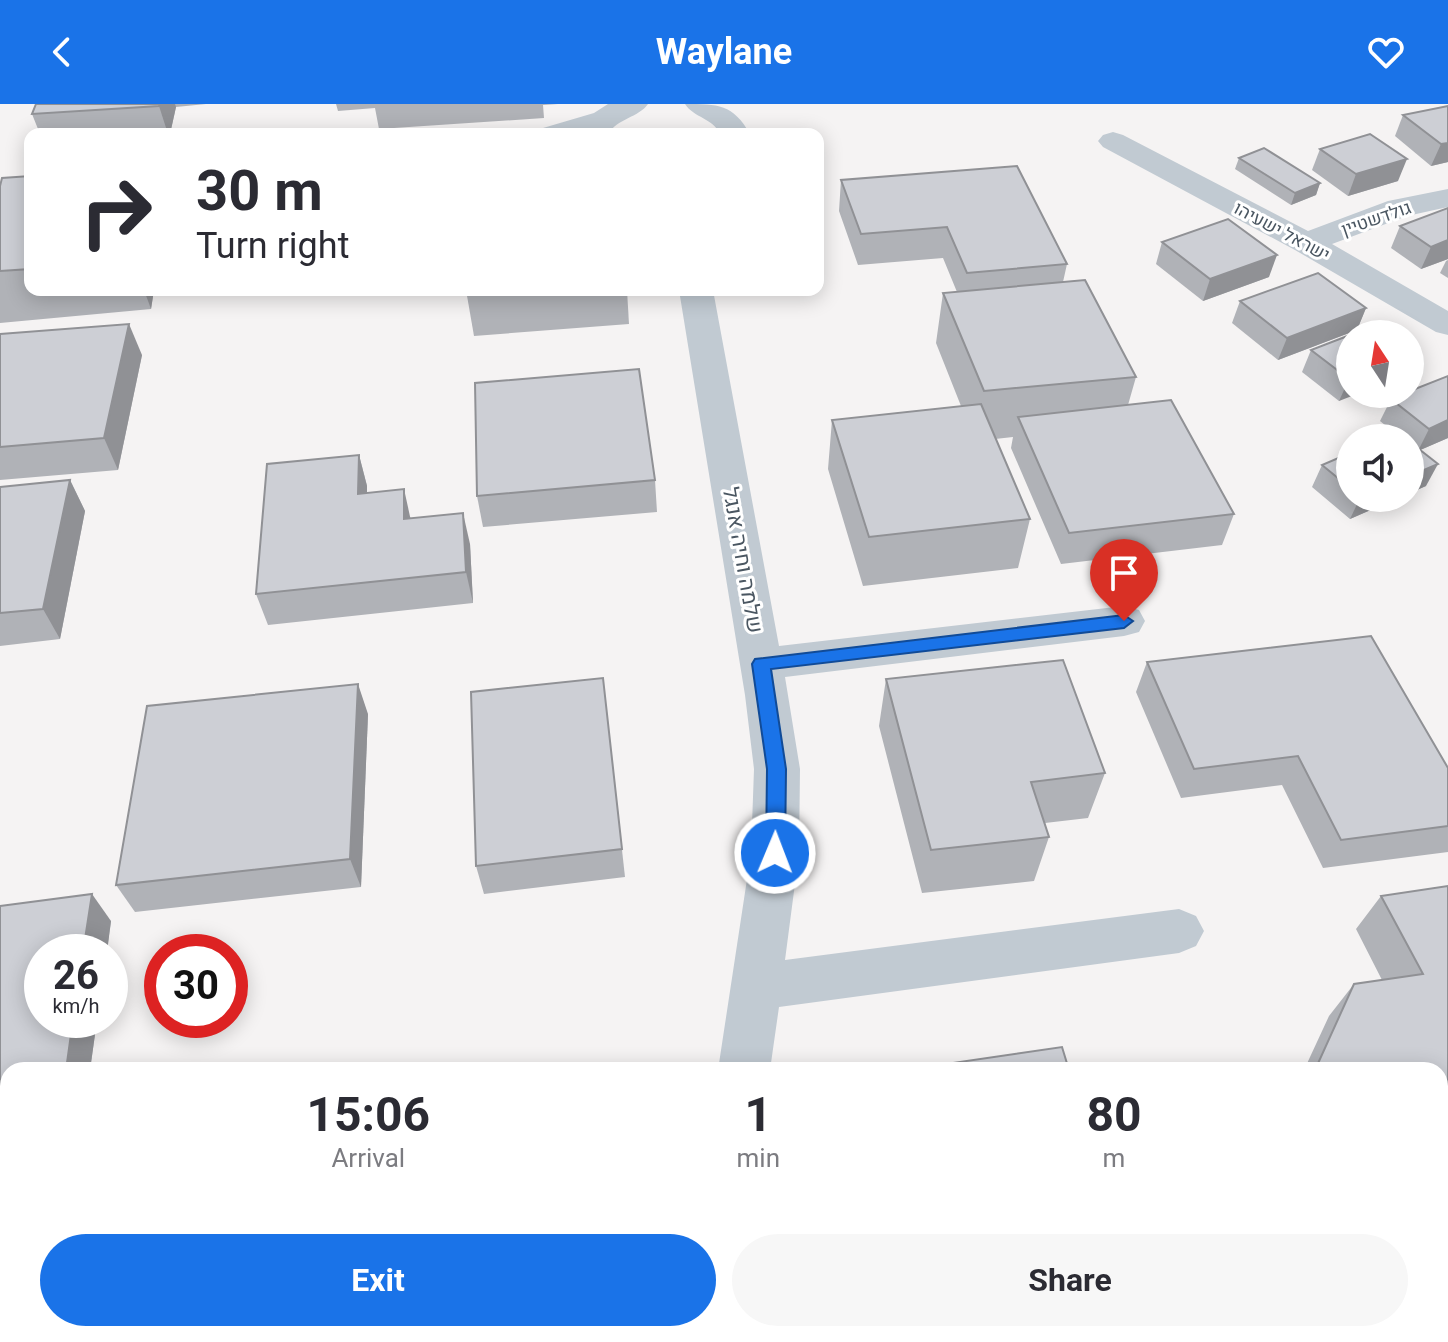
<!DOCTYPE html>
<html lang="en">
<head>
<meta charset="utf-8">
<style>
  body { margin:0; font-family:Roboto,Heebo,sans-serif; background:#f7f7f7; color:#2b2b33; height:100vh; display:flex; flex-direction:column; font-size:30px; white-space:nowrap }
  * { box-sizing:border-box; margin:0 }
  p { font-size:26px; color:#7c7c81 }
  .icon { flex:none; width:44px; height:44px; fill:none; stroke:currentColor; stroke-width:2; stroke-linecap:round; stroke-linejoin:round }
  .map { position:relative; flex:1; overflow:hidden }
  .drawer { position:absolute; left:0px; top:958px; width:1448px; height:280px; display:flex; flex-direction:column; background:#fff; border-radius:24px 24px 0 0; box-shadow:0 4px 20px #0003 }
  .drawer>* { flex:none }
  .top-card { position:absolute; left:24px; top:24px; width:800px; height:168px; border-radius:16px; box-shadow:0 4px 20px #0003; background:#fff; color:#2b2b33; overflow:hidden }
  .needle { width:52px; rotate:348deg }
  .controls { position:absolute; left:1336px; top:216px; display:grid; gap:16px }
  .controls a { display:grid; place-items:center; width:88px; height:88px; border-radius:50%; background:#fff; box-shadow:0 4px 20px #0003; font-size:40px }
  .speed { position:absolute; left:24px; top:830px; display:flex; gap:16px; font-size:40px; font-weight:700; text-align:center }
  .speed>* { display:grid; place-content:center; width:104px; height:104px; border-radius:50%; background:#fff; box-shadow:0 4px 20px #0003; line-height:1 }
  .speed small { font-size:20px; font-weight:400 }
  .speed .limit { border:12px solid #d22; background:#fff; color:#111 }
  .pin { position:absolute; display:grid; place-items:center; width:68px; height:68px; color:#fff; margin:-82px -34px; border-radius:50% 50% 50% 0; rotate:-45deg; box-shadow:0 0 8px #0007 }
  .pin .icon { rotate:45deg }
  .me { position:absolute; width:88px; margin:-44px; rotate:1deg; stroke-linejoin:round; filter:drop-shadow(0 0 6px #0008) }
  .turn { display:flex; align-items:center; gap:28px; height:168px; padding:0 40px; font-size:36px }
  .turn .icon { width:104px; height:104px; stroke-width:2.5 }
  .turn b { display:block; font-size:56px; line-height:68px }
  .eta { display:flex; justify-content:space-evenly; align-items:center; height:136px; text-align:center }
  .eta b { font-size:48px; font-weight:700; line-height:56px }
  .action { display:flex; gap:16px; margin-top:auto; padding:16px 40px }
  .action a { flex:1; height:92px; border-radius:48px; background:#1a73e8; color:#fff; font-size:32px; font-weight:700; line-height:92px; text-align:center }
  .action a+a { background:#f7f7f7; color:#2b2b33 }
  header { display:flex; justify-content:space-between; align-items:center; height:104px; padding:0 40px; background:#1a73e8; color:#fff; font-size:36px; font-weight:700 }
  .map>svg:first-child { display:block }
</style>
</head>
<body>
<header><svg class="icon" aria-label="back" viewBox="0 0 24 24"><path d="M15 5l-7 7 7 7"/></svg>Waylane<svg class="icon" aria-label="heart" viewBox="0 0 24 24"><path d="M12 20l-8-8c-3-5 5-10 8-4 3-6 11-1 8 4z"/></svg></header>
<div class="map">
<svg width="1448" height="1238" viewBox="0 0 1448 1238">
  <rect width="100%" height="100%" fill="#f5f3f3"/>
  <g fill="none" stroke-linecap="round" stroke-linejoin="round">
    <g fill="#c1cad2" fill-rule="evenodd">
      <path d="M608 0H648C638 14 618 14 608 30H538L543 24 594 9Z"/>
      <path d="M685 0C718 0 733 0 750 30H720C713 14 694 14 685 0Z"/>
      <path d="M1113 28 1123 31 1308 127 1388 97 1448 85V103L1407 112 1332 140 1448 207V231L1436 228 1295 146 1103 43 1098 37 1103 31Z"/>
      <path d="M679 186H713L779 542 1124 502 1139 506 1145 517 1139 528 1124 532 785 573 800 665 799 749 785 856 1179 805 1196 812 1204 827 1196 842 1179 849 779 903 770 966H718L751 749 754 665 745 591Z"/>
      <rect x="0" y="1107" width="8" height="56"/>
      <path d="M0 1203 8 1204V1230H127L131 1238H0Z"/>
      <path d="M571 1230H638L634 1238H567Z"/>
      <path d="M754 1230H818L822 1238H758Z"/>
    </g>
  </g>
  <g fill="#b0b2b7">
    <path d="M36 0H206L176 3 170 30H40L32 10Z"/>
    <path d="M336 0H558L543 1 544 14 379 25 375 4 338 7Z"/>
    <path d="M1448 2V58L1431 62 1395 32 1403 11Z"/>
    <path d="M1320 45 1398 77 1348 92 1312 66Z"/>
    <path d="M1239 54 1320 79 1316 91 1291 101 1235 65Z"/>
    <path d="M30 72V186H154L151 205 0 219V82Z"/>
    <path d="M841 76 1067 160 1063 178 1136 273 1128 301 1234 410 1222 441 1061 460 1011 344 1013 333 995 335 1030 415 1018 464 863 482 828 365 832 316 961 302 936 239 943 189 957 188 943 154 858 161 839 107Z"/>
    <path d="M1448 104V155L1421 165 1391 144 1400 122Z"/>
    <path d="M1162 138 1269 173 1203 197 1156 160Z"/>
    <path d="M1448 156V174L1440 169 1446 157Z"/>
    <path d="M466 186H627L629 220 474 232Z"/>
    <path d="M1240 197 1366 204 1357 226 1278 256 1232 219Z"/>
    <path d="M0 230 142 251 118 366 0 376Z"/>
    <path d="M1350 231V290L1339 297 1302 268 1311 246Z"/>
    <path d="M1448 272V334L1420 346 1426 382 1410 389V334H1385L1396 330 1380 317 1391 295Z"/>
    <path d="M1350 349V394H1398L1350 415 1312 383 1322 361Z"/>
    <path d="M359 351 367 382V389L411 414 470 440 473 499 268 521 256 490Z"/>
    <path d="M70 376 85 407 60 535 0 542V383Z"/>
    <path d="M655 376 657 408 483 423 477 392Z"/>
    <path d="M1147 558 1448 664V748L1323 764 1282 681 1181 694 1136 588Z"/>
    <path d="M603 574 625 773 484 790 476 762Z"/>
    <path d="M886 575 1105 669 1088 714 1045 719 1049 733 1034 777 922 789 879 622Z"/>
    <path d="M368 610 361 783 135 808 116 781Z"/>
    <path d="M1448 782V1238H1248L1245 1230H1440V966H1304L1329 912 1354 880 1382 876 1356 825 1381 792Z"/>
    <path d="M0 802 111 817 90 966H8V1028L0 1029Z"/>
    <path d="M989 1230H1126L1078 1238H991Z"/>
  </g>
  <g fill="#909195">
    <path d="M160 0H175L176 3 170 30H168L159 2Z"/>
    <path d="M1448 39V58L1431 62 1441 40Z"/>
    <path d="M1407 55 1398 77 1348 92 1356 70Z"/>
    <path d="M1320 79 1316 91 1291 101 1295 89Z"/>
    <path d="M1448 136V155L1421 165 1431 143Z"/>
    <path d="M1277 151 1269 173 1203 197 1210 175Z"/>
    <path d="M144 186H154L151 205Z"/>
    <path d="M1366 204 1357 226 1278 256 1287 234Z"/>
    <path d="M129 220 142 251 118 366 104 334Z"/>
    <path d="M1418 248 1410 265V251Z"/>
    <path d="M1349 275H1350V290H1357L1339 297Z"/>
    <path d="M1448 316V334L1418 347 1429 325Z"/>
    <path d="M359 351 367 382V421L358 390Z"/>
    <path d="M1438 360 1426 382 1410 389V372Z"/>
    <path d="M70 376 85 407 60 535 43 505Z"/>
    <path d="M404 385 411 417 404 415Z"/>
    <path d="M1360 394H1398L1350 415Z"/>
    <path d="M463 409 470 440 473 499 466 468Z"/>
    <path d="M358 580 368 610 361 783 350 755Z"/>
    <path d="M92 790 111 817 107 848H83Z"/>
    <path d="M73 916H97L90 966H66Z"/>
  </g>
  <g fill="#cdcfd5" stroke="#909195" stroke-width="2">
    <path d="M36 0H160L159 2 32 10Z"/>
    <path d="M1448 2V39L1441 40 1403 11Z"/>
    <path d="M1370 30 1407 55 1356 70 1320 45Z"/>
    <path d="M1264 44 1320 79 1295 89 1239 54Z"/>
    <path d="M1017 62 1067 160 967 169 947 123 861 130 841 76Z"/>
    <path d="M30 72V165L0 167V82L2 74Z"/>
    <path d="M1448 104V136L1431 143 1400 122Z"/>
    <path d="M1228 115 1277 151 1210 175 1162 138Z"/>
    <path d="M1318 169 1366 204 1287 234 1240 197Z"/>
    <path d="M1085 176 1136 273 984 287 943 189Z"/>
    <path d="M1379 219 1394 230H1351Z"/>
    <path d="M129 220 104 334 0 343V230Z"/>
    <path d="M1350 231V275H1349L1311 246Z"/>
    <path d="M1410 242 1418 248 1410 251Z"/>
    <path d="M639 265 655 376 477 392 475 279Z"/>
    <path d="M1448 272V316L1429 325 1391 295 1404 290H1410V287Z"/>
    <path d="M1171 296 1234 410 1069 429 1018 313Z"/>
    <path d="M981 300 1030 415 869 433 832 316Z"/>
    <path d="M1398 329 1405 334H1385Z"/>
    <path d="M1410 338 1438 360 1410 372Z"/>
    <path d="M1350 349V384L1322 361Z"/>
    <path d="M359 351 358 390 404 385V415L463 409 466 468 256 490 267 360Z"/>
    <path d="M70 376 43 505 0 509V383Z"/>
    <path d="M1371 532 1448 664V722L1341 736 1298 652 1194 665 1147 558Z"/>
    <path d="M1063 556 1105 669 1031 678 1049 733 931 746 886 575Z"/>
    <path d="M603 574 622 745 476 762 471 588Z"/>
    <path d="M358 580 350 755 116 781 147 602Z"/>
    <path d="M1448 782V1238H1281L1278 1230H1440V966H1315L1354 880 1423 870 1381 792Z"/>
    <path d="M92 790 83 848H42V916H73L66 966H8V1001L0 1003V802Z"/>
    <path d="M1062 943 1069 966H933L932 962Z"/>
    <path d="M1003 1230H1037L1005 1235Z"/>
  </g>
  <path fill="#1a73e8" stroke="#114b97" stroke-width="2" d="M1124 511 1133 517 1124 524 771 565 786 665 785 749 782 755 775 757 768 755 766 749 767 665 752 560 755 555Z"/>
  <g text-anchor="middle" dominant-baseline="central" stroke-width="6" stroke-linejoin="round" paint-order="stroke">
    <g font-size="18" fill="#4a5661" stroke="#fff">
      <text transform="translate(1376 114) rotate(-19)">גולדשטיין</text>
      <text transform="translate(1282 127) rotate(28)">ישראל ישעיהו</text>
    </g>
    <g font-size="22" fill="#4a5661" stroke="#fff">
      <text transform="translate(743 456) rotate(80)">שלמה וחיה אנגל</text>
    </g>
  </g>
</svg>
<div class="controls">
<a><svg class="needle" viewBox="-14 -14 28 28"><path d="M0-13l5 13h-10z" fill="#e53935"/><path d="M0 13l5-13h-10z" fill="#7c7c81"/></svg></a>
<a><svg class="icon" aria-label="sound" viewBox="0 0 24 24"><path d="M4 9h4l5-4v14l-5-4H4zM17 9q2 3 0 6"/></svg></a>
</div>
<div class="speed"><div>26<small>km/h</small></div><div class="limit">30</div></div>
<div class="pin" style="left:1124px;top:517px;background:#d93025"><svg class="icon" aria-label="arrive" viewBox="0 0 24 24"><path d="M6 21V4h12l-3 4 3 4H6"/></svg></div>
<svg class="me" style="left:775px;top:749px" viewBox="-20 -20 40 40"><circle r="17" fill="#1a73e8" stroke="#fff" stroke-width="3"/><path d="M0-11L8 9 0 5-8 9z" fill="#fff"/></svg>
<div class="top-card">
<div class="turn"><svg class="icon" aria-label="right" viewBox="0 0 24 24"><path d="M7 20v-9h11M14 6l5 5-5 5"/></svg><div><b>30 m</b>Turn right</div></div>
</div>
<section class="drawer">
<div class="eta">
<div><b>15:06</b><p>Arrival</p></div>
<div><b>1</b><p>min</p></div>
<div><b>80</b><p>m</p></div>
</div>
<div class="action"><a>Exit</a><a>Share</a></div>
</section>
</div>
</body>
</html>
